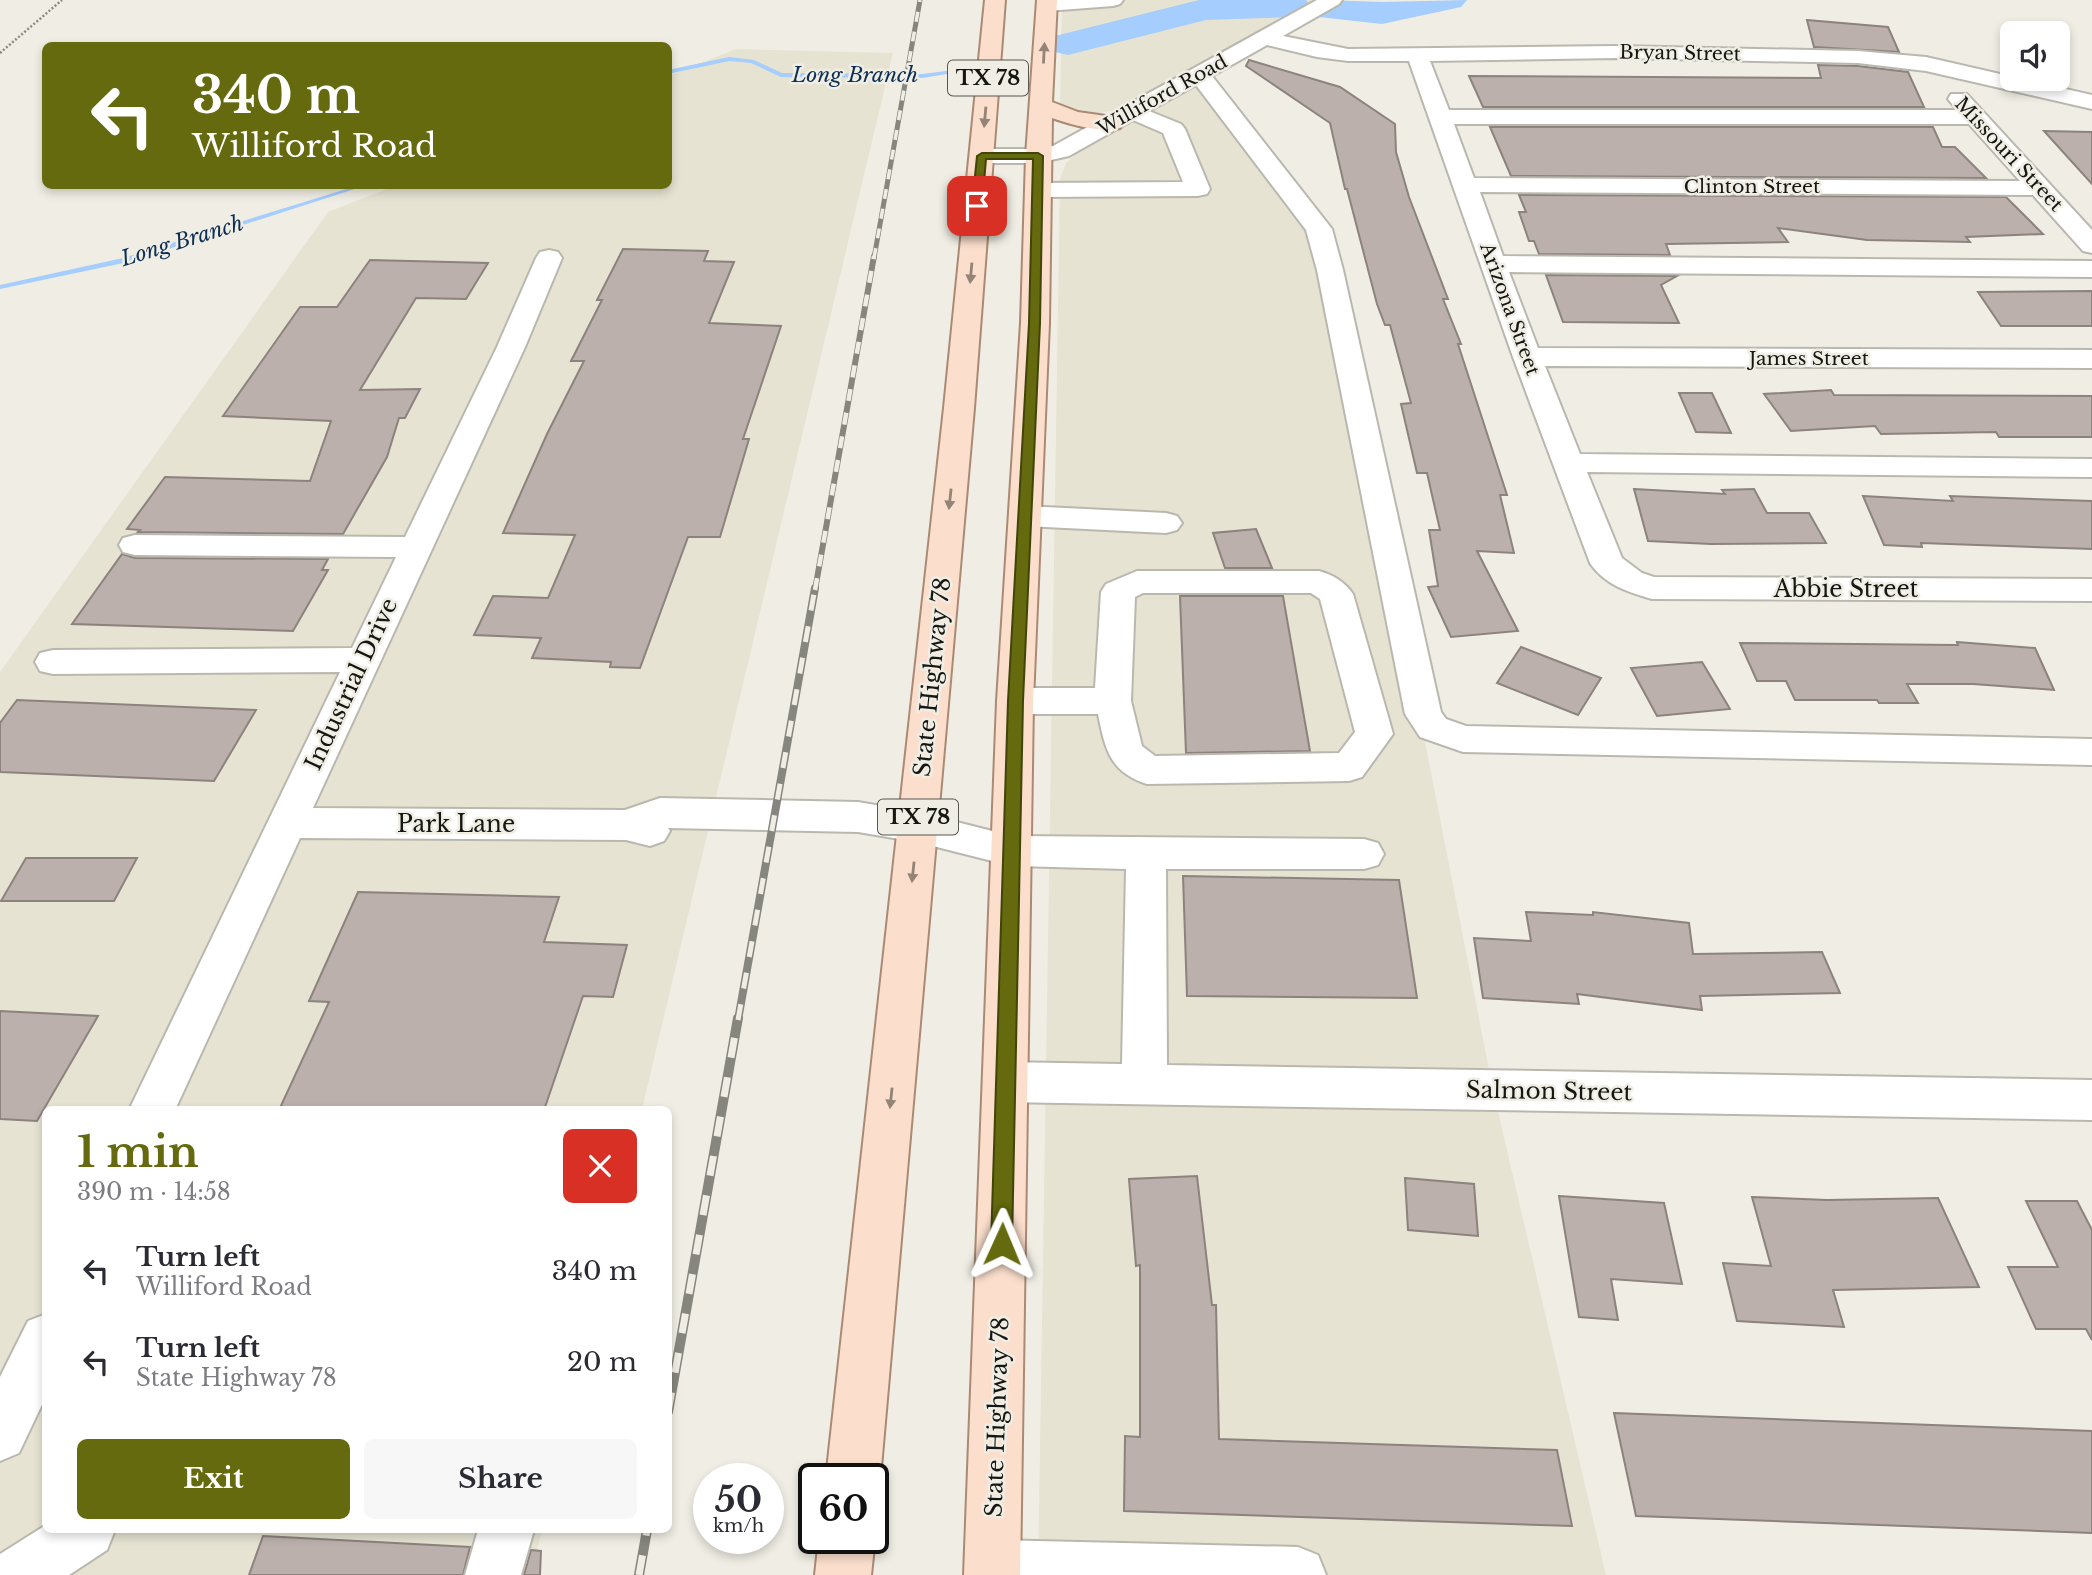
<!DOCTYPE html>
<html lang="en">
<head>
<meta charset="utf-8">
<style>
  body { margin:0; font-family:"Libre Baskerville",serif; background:#f7f7f7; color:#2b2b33; height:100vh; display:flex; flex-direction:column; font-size:26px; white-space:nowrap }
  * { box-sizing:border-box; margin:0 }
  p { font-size:23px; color:#7c7c81 }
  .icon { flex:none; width:38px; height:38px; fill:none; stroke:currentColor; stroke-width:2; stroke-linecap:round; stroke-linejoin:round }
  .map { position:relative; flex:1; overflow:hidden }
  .drawer { position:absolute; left:42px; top:1106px; width:630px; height:427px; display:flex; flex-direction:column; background:#fff; border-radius:10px; box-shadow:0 4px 10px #0003 }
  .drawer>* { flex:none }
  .guide { position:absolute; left:42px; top:42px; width:630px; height:147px; border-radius:10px; box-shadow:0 4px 10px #0003; background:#646a0d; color:#fff; overflow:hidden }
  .fabs { position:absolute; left:2000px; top:21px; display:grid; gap:14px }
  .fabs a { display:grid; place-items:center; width:70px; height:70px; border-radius:10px; background:#fff; box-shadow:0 4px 10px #0003; font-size:35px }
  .speed { position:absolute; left:693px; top:1463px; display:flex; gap:14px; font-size:35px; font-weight:700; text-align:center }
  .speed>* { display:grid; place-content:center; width:91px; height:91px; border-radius:50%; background:#fff; box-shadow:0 4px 10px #0003; line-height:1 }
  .speed small { font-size:18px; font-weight:400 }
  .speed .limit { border:4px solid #111; border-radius:10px; background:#fff; color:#111 }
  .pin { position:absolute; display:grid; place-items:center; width:60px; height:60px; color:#fff; margin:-30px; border-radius:14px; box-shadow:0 4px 10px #0006 }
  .me { position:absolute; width:77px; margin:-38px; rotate:1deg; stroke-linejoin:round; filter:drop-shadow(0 0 5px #0008) }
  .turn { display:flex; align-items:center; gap:24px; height:147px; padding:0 35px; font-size:32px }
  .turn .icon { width:91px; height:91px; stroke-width:2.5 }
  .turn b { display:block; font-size:49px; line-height:60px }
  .round { display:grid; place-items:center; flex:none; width:74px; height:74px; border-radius:10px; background:#f7f7f7 }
  .head { display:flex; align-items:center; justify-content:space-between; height:119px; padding:0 35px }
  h1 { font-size:42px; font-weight:700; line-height:52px; color:#646a0d }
  .cta { display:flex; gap:14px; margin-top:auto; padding:14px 35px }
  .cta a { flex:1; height:80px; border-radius:10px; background:#646a0d; color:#fff; font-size:28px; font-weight:700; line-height:80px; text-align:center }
  .cta a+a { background:#f7f7f7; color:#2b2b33 }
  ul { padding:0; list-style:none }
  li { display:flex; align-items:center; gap:21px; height:91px; padding:0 35px }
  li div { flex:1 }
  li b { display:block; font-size:26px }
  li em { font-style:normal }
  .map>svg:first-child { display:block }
</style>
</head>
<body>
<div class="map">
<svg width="2092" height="1575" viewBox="0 0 2092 1575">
  <rect width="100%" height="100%" fill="#f0eee4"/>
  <g fill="#e6e3d2">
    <path d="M1062 0H1314L1125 108 1090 115 1060 106Z"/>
    <path d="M736 49 893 53 642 1109 46 1110V1530H542L531 1575H0V672L328 212 394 186H668L669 76Z"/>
    <path d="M1205 80 1320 239 1420 716 1493 1090 1606 1575H1038L1060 179 1066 163 1082 149Z"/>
  </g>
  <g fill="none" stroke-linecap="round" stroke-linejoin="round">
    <g fill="#a5cdfd" fill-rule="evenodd">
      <path d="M729 57 754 60 782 73 922 74 962 69 965 71 922 78 781 77 751 63 729 61 668 74V70Z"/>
      <path d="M356 186H364L128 262 0 289V285L123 258Z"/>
    </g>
    <g fill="#a5cdfd" fill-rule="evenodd">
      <path d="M1199 0H1306L1311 6 1305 13 1293 17 1206 20 1068 55 1055 52 1050 44 1055 36Z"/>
      <path d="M1326 0 1382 2 1467 0 1461 7 1382 24 1319 17 1314 9 1319 1Z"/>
    </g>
  </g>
  <g fill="#bbb0ac" stroke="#8c827e" stroke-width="2">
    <path d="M1807 20 1888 27 1899 52 1814 47Z"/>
    <path d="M1249 60 1340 87 1395 124 1396 152 1409 197 1448 299H1443L1461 344H1458L1507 495H1500L1514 553 1477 551 1518 631 1451 637 1428 587 1438 586 1429 530H1440L1427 473H1417L1401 404 1411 403 1390 325H1385L1377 304 1347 189H1345L1330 123 1246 66Z"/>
    <path d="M1818 65 1858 66 1908 72 1924 107H1483L1469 76 1821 78Z"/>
    <path d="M1490 127H1933L1942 147H1955L1986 178 1511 176Z"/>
    <path d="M2044 131 2092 132V184Z"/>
    <path d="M1519 195 2006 197 2043 234 1966 237 1970 242 1867 240 1778 228 1788 242 1666 244 1670 255 1539 254 1534 241H1529L1519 212H1526Z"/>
    <path d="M623 249 708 251 704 261 734 262 709 323 781 326 743 439H749L720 537H688L640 668 610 667 611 662 532 658 541 638 474 635 493 596 548 598 575 535 503 533 547 434 584 361H571L602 300H597Z"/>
    <path d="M370 260 488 263 466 299 416 298 360 390 420 389 405 418H399L387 457 343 534 138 532 140 530 127 529 165 477 310 481 331 421 223 416 300 307H337Z"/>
    <path d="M1546 275 1677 276 1661 285 1679 323 1563 322Z"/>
    <path d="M2092 291V326H2001L1978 292Z"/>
    <path d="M1831 390 1834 395 2092 396V437H1999L1996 432 1881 434 1875 426 1791 431 1764 394Z"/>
    <path d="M1679 393H1712L1731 433 1696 432Z"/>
    <path d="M1634 489 1725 494 1722 490 1754 489 1767 513H1809L1826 543 1711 544 1648 541Z"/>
    <path d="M1863 496 1953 501 1950 496 2092 501V549L1921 543 1922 547 1884 545Z"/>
    <path d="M1256 529 1272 568H1225L1213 533Z"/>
    <path d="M122 554 135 558 328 559 322 570H328L293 631 72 624Z"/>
    <path d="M1180 596H1283L1310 751 1186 753Z"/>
    <path d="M1957 642 2035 648 2054 690 1973 684H1907L1918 703H1879L1877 700H1795L1786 681H1757L1740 643 1958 645Z"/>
    <path d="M1521 647 1601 678 1578 715 1497 683Z"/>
    <path d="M1702 662 1730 709 1657 716 1631 668Z"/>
    <path d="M17 700 256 710 214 781 0 772V723Z"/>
    <path d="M26 858H137L114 901H1Z"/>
    <path d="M1183 876 1399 880 1417 998 1187 996Z"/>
    <path d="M358 892 559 897 544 942 627 945 613 997 583 996 544 1110H279L329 1002 309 1001Z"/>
    <path d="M1526 912 1593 915V912L1689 923 1693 954 1822 952 1840 993 1700 996 1702 1010 1577 994 1579 1004 1483 998 1474 938 1531 941Z"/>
    <path d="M0 1011 98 1016 37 1121 0 1119Z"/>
    <path d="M1197 1176 1212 1305H1216L1219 1439 1557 1450 1572 1526 1124 1511 1125 1436 1140 1437V1265L1136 1266 1129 1179Z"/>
    <path d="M1405 1178 1474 1184 1478 1236 1408 1230Z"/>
    <path d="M1559 1196 1664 1203 1682 1284 1611 1279 1618 1320 1579 1317Z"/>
    <path d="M1752 1197 1827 1200 1938 1198 1979 1287 1833 1290 1844 1327 1737 1321 1723 1263 1771 1266Z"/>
    <path d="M2026 1201H2077L2092 1230V1340L2086 1329H2036L2008 1267H2058Z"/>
    <path d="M1614 1413 2092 1431V1533L1636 1516Z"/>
    <path d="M263 1536 470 1547 463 1575H249Z"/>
    <path d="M531 1550 541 1551 540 1575H524Z"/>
  </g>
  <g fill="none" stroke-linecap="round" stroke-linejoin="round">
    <defs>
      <g id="minor">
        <path d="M1123 0 1120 4 1113 6 1047 11 1040 9 1037 5 1043 0Z"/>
        <path d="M1317 0H1342L1339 4 1283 36 1348 49 1616 46 1858 51 1926 57 2092 95V109L1926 71 1858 63 1616 58 1430 61 1449 110H1957L1948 99 1951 94H1967L2092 230V253L2083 251 2033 195 1480 192 1503 256 2092 261V277L1509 272 1538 348 2092 350V368L1545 366 1580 454 2092 459V477L1587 472 1622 558 1642 573 1654 577 2092 579V601L1652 599C1628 592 1605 585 1590 563L1513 357 1409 61H1348L1317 57 1267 45 1212 76 1332 229 1343 270 1441 712 1446 719 1466 726 2092 739V765L1463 752 1420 737 1405 714 1317 270 1306 230 1196 85 1149 111 1181 124 1185 129 1210 189 1207 194 1198 196 1037 197 1028 195 1025 190 1028 185 1037 183 1183 182 1163 133 1133 120 1069 156 1038 163H982L974 161 970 156 974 151 982 149H1038L1053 146ZM1454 124H1969L2020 181 1474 178Z"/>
        <path d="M549 250 558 252 562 258 525 347 313 808 625 810 660 798 858 802 917 812 1012 836 1364 839 1378 843 1384 854 1378 865 1364 869H1166L1167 1065 2092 1080V1120L1006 1102 990 1096 983 1082 990 1068 1006 1062 1122 1064 1126 869 1012 866 917 842 858 832 668 828 670 831 664 841 650 846 626 840 300 838 175 1110H129L340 672 53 674 40 671 35 662 40 653 53 650 352 648 396 557 135 555 123 552 119 545 123 538 135 535 405 537 497 347 536 258 540 252Z"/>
        <path d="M1025 506 1166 513 1177 516 1182 523 1177 530 1166 533 1025 526 1014 523 1009 516 1014 509Z"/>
        <path d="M1137 571H1319C1333 575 1345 582 1353 594L1393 734 1362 777 1349 781 1147 784C1109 772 1105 748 1098 714H1015L1002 710 997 701 1002 692 1015 688H1095L1101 592 1106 584ZM1143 593H1311L1320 599 1355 732 1339 753 1155 756 1142 746 1131 701 1135 597Z"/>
        <path d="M46 1314V1396L19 1453 0 1461V1377L28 1321Z"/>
        <path d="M46 1525V1530H115L107 1550 69 1575H0V1554Z"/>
        <path d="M478 1530H534L521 1575H465Z"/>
        <path d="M993 1540 1298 1547 1318 1555 1326 1575H968L965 1568 973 1548Z"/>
      </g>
      <g id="major">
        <path d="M985 0H1005L974 408 880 1479 873 1496V1479H826L944 408Z"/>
        <path d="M1037 0H1057L1052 102 1078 112 1120 118 1124 123 1120 128C1099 133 1072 125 1052 118L1049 323 1033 701 1020 1575H964L997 701 1021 323 1026 156Z"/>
        <path d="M873 1534 875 1538 871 1575H815L819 1538H873Z"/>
      </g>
    </defs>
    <use href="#minor" stroke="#bab8ae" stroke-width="4"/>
    <use href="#major" stroke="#aa8a75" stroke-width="4"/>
    <path stroke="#898881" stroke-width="2.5" stroke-dasharray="2 2" stroke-linecap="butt" d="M0 53 62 0"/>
    <use href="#minor" fill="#fff" fill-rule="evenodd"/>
    <use href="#major" fill="#fbdecc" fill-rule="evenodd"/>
    <defs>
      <path id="rail-far3" d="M874 258 920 0"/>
      <path id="rail-far2" d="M815 590 874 256"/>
      <path id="rail-far1" d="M738 1020 815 588"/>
      <g id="rail">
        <path d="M668 1412 738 1018"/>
        <path d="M639 1575 647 1530"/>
      </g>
    </defs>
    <use href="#rail-far3" stroke="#86857e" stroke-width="5"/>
    <use href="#rail-far2" stroke="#86857e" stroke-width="6"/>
    <use href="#rail-far1" stroke="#86857e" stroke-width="8"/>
    <use href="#rail" stroke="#86857e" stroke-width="10"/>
    <use href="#rail-far3" stroke="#f0eee4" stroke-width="3.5" stroke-dasharray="10" stroke-linecap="butt"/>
    <use href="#rail-far2" stroke="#f0eee4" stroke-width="4.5" stroke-dasharray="12" stroke-linecap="butt"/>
    <use href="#rail-far1" stroke="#f0eee4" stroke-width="5" stroke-dasharray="16" stroke-linecap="butt"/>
    <use href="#rail" stroke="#f0eee4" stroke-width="7" stroke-dasharray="20" stroke-linecap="butt"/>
  </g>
  <defs><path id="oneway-solid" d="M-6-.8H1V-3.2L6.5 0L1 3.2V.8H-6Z" transform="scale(1.75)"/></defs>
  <g fill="#948478">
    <use href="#oneway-solid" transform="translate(1044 53) rotate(-87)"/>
    <use href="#oneway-solid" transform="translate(985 117) rotate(95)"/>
    <use href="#oneway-solid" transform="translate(971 273) rotate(95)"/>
    <use href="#oneway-solid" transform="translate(950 499) rotate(96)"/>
    <use href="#oneway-solid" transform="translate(913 872) rotate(96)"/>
    <use href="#oneway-solid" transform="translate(891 1098) rotate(96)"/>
  </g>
  <path fill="#646a0d" stroke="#414508" stroke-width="2" d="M982 153H1038L1043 156 1040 323 1023 701 1012 1244 1009 1250 1002 1253 994 1250 991 1244 1008 701 1029 323 1033 159H986L982 206 977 209 972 206 977 156Z"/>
  <g text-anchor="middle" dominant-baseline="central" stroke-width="5" stroke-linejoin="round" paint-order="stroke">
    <g font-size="19" fill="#161612" stroke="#f0eee4">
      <text transform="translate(1680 53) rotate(1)">Bryan Street</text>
      <text transform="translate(1162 95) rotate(-29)">Williford Road</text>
      <text transform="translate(2009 154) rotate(47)">Missouri Street</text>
      <text x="1752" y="186">Clinton Street</text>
      <text transform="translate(1510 309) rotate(70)">Arizona Street</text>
      <text x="1809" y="358">James Street</text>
    </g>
    <g font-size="21" font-style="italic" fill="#0d2f55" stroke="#f0eee4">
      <text x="855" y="75">Long Branch</text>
      <text transform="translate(182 241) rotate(-17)">Long Branch</text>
    </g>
    <g fill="#f0eee4" stroke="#575751" stroke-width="2">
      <rect x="948" y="60.5" width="80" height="35" rx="5"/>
      <rect x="878" y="799.5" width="80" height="35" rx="5"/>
    </g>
    <g font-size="21" font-weight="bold" fill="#161612">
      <text x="988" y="78">TX 78</text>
      <text x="918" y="817">TX 78</text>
    </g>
    <g font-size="23" fill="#161612" stroke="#f0eee4">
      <text x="1846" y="589">Abbie Street</text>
      <text transform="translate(932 677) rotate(-84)">State Highway 78</text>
      <text transform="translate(351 684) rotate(-65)">Industrial Drive</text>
      <text x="456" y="824">Park Lane</text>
      <text transform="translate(1549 1091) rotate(1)">Salmon Street</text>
      <text transform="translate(997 1417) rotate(-88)">State Highway 78</text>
    </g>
  </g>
</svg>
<div class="fabs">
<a><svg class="icon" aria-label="sound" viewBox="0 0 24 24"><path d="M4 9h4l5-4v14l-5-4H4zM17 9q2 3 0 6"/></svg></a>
</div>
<div class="speed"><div>50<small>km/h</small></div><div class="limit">60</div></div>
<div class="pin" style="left:977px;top:206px;background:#d93025"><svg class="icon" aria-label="arrive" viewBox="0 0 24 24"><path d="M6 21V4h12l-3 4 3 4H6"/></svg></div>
<svg class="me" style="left:1002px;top:1244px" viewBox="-20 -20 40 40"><path d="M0-17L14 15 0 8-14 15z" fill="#646a0d" stroke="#fff" stroke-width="4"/></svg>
<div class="guide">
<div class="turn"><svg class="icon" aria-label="left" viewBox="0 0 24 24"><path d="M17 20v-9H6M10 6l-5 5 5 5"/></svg><div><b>340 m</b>Williford Road</div></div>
</div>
<section class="drawer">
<div class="head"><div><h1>1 min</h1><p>390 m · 14:58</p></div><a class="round" style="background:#d93025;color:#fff"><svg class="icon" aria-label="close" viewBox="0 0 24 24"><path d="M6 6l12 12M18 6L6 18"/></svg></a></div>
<ul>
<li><svg class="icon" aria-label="left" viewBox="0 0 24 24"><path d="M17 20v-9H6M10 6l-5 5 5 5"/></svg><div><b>Turn left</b><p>Williford Road</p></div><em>340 m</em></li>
<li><svg class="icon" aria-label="left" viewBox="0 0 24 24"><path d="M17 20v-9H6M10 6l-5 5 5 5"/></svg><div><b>Turn left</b><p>State Highway 78</p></div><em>20 m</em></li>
</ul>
<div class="cta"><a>Exit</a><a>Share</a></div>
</section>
</div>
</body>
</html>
